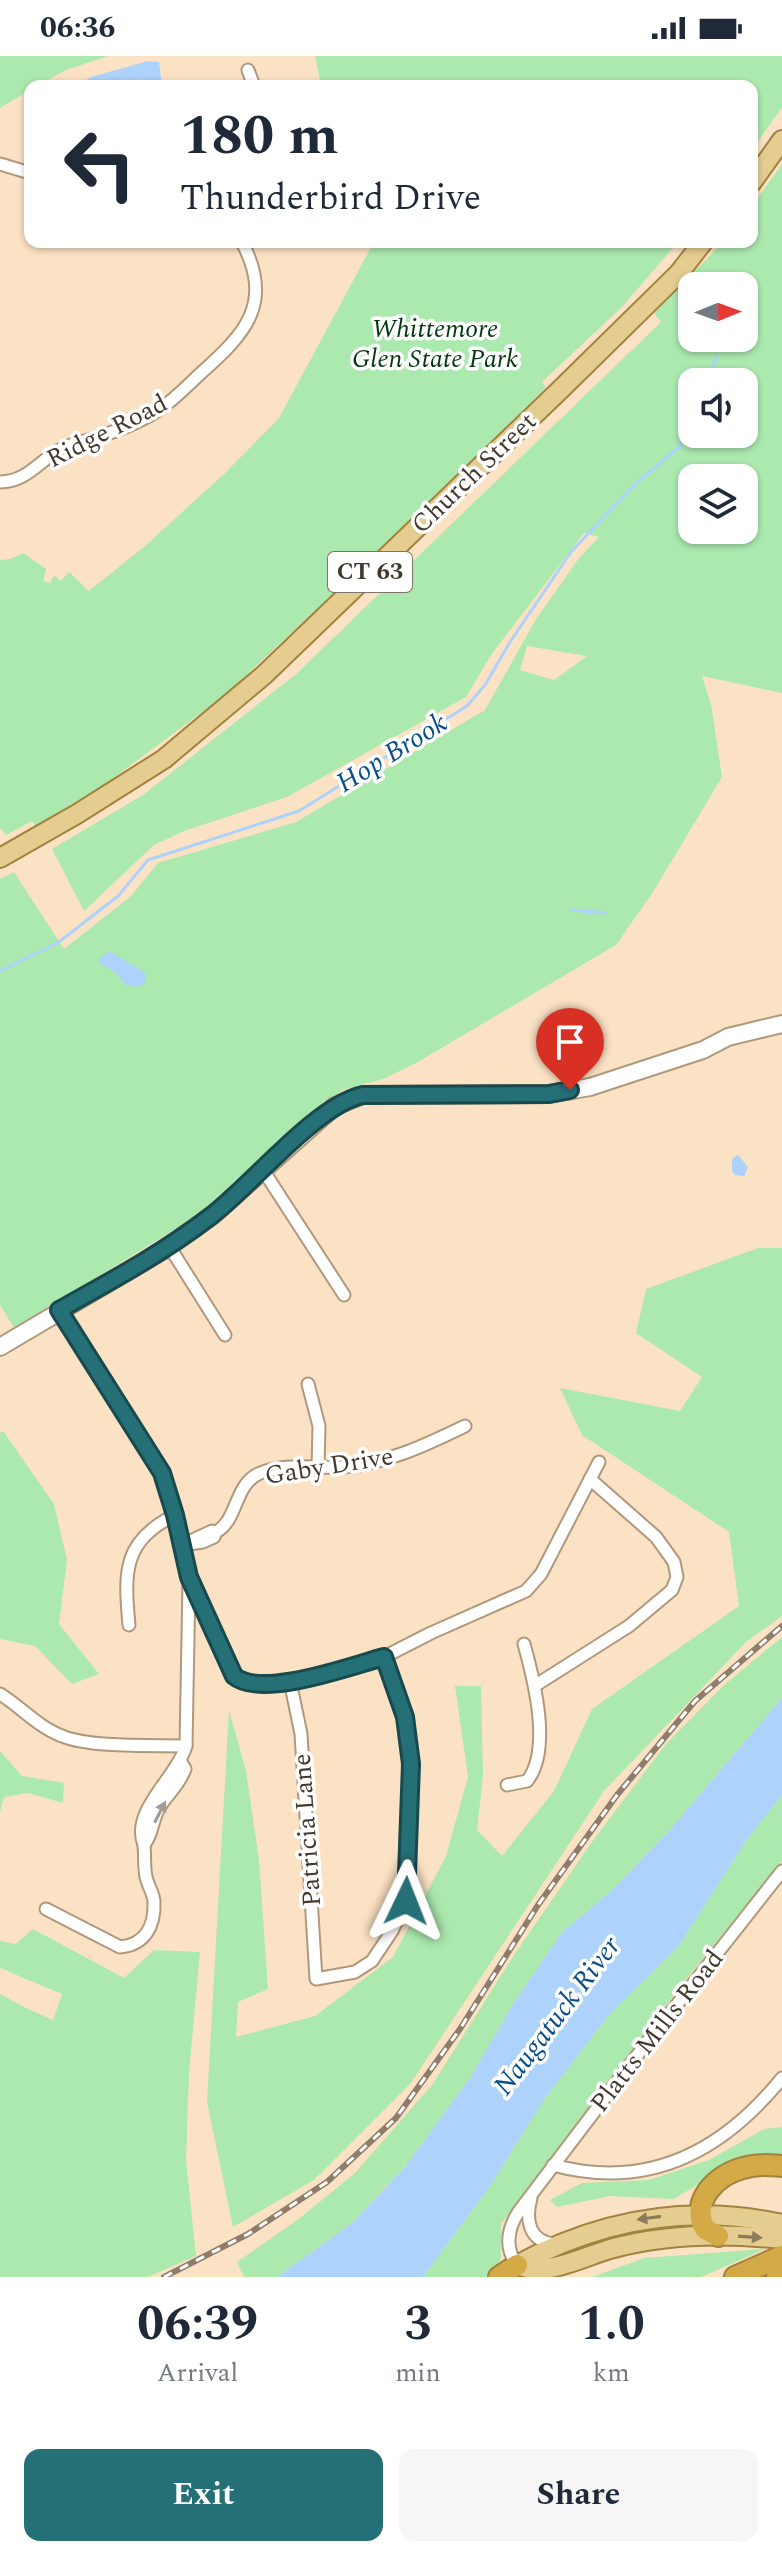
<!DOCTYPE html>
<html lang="en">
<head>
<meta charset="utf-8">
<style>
  body { margin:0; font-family:Spectral,serif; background:#f6f6f7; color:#1f2937; height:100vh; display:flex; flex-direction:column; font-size:30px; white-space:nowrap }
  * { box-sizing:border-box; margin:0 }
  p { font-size:26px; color:#747a83 }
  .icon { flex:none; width:44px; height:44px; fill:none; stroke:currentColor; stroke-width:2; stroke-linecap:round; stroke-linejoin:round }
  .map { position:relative; height:2221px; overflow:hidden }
  .side { display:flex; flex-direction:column; background:#fff; flex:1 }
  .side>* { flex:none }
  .guide { position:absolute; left:24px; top:24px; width:734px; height:168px; border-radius:16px; box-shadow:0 2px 6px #0004; background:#fff; color:#1f2937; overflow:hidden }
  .needle { width:52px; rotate:89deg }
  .tools { position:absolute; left:678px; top:216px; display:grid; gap:16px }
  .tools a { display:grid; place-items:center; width:80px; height:80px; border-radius:16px; background:#fff; box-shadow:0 2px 6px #0004; font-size:40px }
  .pin { position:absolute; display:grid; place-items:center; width:68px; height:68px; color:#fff; margin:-82px -34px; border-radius:50% 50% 50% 0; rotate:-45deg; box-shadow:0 0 8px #0007 }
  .pin .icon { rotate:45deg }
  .me { position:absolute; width:88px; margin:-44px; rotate:2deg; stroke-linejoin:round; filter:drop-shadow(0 0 6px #0008) }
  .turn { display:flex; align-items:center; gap:28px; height:168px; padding:0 24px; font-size:36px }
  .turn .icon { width:104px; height:104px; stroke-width:2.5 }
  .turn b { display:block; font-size:56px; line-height:68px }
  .eta { display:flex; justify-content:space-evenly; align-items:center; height:136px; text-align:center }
  .eta b { font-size:48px; font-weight:700; line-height:56px }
  .primary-button { display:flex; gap:16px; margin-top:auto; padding:16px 24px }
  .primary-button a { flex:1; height:92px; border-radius:16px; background:#257076; color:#fff; font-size:32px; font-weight:700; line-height:92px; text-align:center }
  .primary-button a+a { background:#f6f6f7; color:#1f2937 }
  .status { display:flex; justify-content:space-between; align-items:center; height:56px; padding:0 40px; background:#fff; direction:ltr }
  .status svg { height:22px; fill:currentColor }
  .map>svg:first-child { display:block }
</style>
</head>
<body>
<div class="status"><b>06:36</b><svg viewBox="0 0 49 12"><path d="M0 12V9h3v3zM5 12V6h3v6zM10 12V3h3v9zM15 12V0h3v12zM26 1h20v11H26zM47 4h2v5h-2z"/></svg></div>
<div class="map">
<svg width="782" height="2221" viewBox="0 0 782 2221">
  <rect width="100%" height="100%" fill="#fce2c4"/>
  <g fill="#abe9af" fill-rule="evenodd">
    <path d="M0 0H108L66 14 37 30H30V34L0 52Z"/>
    <path d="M315 0H782V51L752 94V30H321Z"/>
    <path d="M782 108V637L702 620 711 648 722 721 653 836 616 889 416 1007 383 1023 342 1034 203 1156 14 1272 0 1249V823L14 816 64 893 131 840 158 807 296 766 485 654 536 563 579 502 599 481 584 477 491 599 466 641 287 741 184 775 154 789 84 855 52 793 143 739 295 619 661 266 654 257 723 186H752V150ZM692 230H744V282H692ZM692 326H744V378H692ZM692 422H744V474H692ZM527 590 586 600V601L554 624 520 614Z"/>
    <path d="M374 186H678L622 251 542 326 546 331 453 425 224 640 104 729 35 770 32 765 6 779 0 772V504L11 503 23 497 46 513 43 525 50 527 54 519 61 525 69 516 89 535 145 490 224 418 279 362Z"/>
    <path d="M758 1192H782V1560L746 1586 604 1735 411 2027 314 2124 233 2171 207 2046 229 1654 246 1715 259 1804 268 1933 238 1946 236 1981 315 1960 393 1901 446 1800 468 1721 455 1630H481L483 1719 477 1774 502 1800 554 1735 592 1653 739 1550 729 1476 582 1379 560 1332 680 1355 702 1321 636 1277 646 1233Z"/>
    <path d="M3 1375 54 1448 67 1504 59 1568 99 1618 72 1628 35 1590 0 1583V1377Z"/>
    <path d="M782 1581V1642L667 1777 611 1835 563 1875 513 1948 470 2022 407 2108 352 2167 277 2221H244L237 2206 300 2162 355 2117 432 2029 514 1899 594 1783 666 1688 724 1629Z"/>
    <path d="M0 1695 22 1720 64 1727 63 1747 28 1737 4 1741 0 1756Z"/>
    <path d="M782 1739V1805L681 1929 501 2168V2203L489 2221H423L490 2130 545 2042 609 1959 678 1891 747 1783Z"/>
    <path d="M33 1873 124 1922 154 1894 200 1896 189 2017 186 2103 196 2200 148 2221H0V1938L26 1952 53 1964 62 1938 0 1912V1885L16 1888Z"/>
    <path d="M782 2071V2099L741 2102 674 2143 610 2140 557 2151 550 2144 582 2127 649 2124 709 2104 764 2073Z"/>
    <path d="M765 2193 701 2221H592L644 2202Z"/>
  </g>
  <g fill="#add2fb">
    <path d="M148 5 159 6 162 30H76L91 21Z"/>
    <path d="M109 895 142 915 146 918V926L137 931 126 929 117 918 100 907 99 902Z"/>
    <path d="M738 1099 748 1111 744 1120 735 1119 732 1115V1103Z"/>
    <path d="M782 1642V1739L747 1783 678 1891 609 1959 545 2042 490 2130 423 2221H277L352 2167 404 2112 470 2022 513 1948 563 1875 611 1835 667 1777Z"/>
  </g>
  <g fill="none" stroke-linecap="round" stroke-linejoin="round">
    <g stroke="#add2fb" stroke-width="3">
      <path d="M708 326 717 300"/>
      <path d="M571 854 607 857"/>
      <path d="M0 915 59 886 118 840 148 804 299 755 467 650 485 629 510 586 571 496 635 428 678 392 692 362"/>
    </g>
    <defs>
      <g id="street">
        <path d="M248 14 254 30"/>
        <path d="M0 108 30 117"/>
        <path d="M0 426C28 426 40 403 63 392 76 386 91 384 104 379 122 373 144 364 160 353 175 343 188 329 201 317 246 277 274 247 242 186"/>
        <path d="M263 1114 344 1239"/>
        <path d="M169 1190 225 1279"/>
        <path d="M59 1254 162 1417 175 1459 189 1521 234 1620 246 1628 290 1625 384 1601 431 1577 526 1535 541 1518 599 1406"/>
        <path d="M308 1328 319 1370 318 1412"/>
        <path d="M212 1475 216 1476 214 1481 203 1486 182 1489Z"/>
        <path d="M216 1476C238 1464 234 1430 258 1418 284 1406 316 1413 344 1411 388 1407 426 1389 465 1370"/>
        <path d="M129 1569C124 1515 123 1485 175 1459"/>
        <path d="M290 1625 301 1678 316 1923 355 1916 372 1905 392 1875 406 1845 411 1708 405 1661 384 1601"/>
        <path d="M536 1629 629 1570 672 1534 677 1521 674 1506 656 1481 590 1423"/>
        <path d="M0 1638C21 1651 38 1671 62 1680 91 1692 153 1689 186 1690"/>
        <path d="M181 1706 185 1713C179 1730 167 1738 159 1752 152 1764 153 1778 144 1789 130 1755 177 1721 186 1690L189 1526"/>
        <path d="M507 1729 527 1725C552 1694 534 1624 524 1588"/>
        <path d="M46 1853 120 1891C145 1889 155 1870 154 1846 154 1838 148 1830 146 1821 144 1811 145 1800 144 1789"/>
        <path d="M553 2109C648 2135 723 2095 782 2022"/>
        <path d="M531 2142C525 2164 529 2186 555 2188"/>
        <path d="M517 2209C504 2191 508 2172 519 2155L648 1985 782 1815"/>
      </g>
      <path id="secondary" d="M0 1291 162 1195 213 1159 335 1050 363 1039 549 1038 590 1031 703 994 728 981 782 968"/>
      <g id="primary">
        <path d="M752 126 782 84"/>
        <path d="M0 802 77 758 164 703 264 619 562 332 679 217 703 186"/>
        <path d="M517 2209C601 2163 689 2148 782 2168"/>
        <path d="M517 2209C547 2221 580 2202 610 2193 666 2178 725 2177 782 2183"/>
      </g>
      <g id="highway">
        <path d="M718 2180 705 2173C690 2145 716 2119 743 2112 756 2108 769 2109 782 2110"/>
        <path d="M499 2221 517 2209"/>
        <path d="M735 2221 782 2200"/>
        <path d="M777 2221 782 2219"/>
      </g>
    </defs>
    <use href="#street" stroke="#b0987c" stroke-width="15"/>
    <use href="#secondary" stroke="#b0987c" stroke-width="20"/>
    <use href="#primary" stroke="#a1823e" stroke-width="22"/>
    <use href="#highway" stroke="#a1823e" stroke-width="24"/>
    <use href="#street" stroke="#fff" stroke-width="11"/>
    <use href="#secondary" stroke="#fff" stroke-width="16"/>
    <use href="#primary" stroke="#e5cc90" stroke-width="18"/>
    <use href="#highway" stroke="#d3aa46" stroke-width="20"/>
    <defs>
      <path id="rail" d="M164 2221 248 2178 327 2126 396 2062 460 1973 538 1849 617 1739 695 1645 782 1570"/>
    </defs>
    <use href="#rail" stroke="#8e7d6b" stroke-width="6"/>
    <use href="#rail" stroke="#fff" stroke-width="3" stroke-dasharray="9" stroke-linecap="butt"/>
  </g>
  <defs><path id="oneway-solid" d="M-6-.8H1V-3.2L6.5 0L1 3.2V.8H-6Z" transform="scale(2)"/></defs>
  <use fill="#a29c96" href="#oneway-solid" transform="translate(160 1756) rotate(-63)"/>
  <g fill="#8c7b5a">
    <use href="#oneway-solid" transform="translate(649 2162) rotate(172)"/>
    <use href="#oneway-solid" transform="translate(750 2181) rotate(4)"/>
  </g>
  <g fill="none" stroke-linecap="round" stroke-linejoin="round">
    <defs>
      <path id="route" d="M406 1845 411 1708 405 1661 384 1601C350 1610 262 1643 234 1620L189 1521 175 1459 162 1417 59 1254C111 1225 163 1197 211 1160 252 1129 316 1049 363 1039L549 1038 570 1034"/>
    </defs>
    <use href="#route" stroke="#18494d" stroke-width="20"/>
    <use href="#route" stroke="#257076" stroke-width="14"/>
  </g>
  <g text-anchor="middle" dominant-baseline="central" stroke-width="7" stroke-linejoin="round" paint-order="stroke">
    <rect fill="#fff" stroke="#7c746d" stroke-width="2" x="328" y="496" width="84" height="40" rx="6"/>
    <g font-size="24" font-weight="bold" fill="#44392e">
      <text x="370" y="516">CT 63</text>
    </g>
    <g font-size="26" font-style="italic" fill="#03380e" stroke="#fff">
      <text x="435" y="273">Whittemore<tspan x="435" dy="30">Glen State Park</tspan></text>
    </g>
    <g font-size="26" fill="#44392e" stroke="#fff">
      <text transform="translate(107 375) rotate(-27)">Ridge Road</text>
      <text transform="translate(474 417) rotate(-44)">Church Street</text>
      <text transform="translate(329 1410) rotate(-9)">Gaby Drive</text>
      <text transform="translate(307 1774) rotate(-94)">Patricia Lane</text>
      <text transform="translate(657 1975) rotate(-52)">Platts Mills Road</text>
    </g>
    <g font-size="28" font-style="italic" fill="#094e89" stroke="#fff">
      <text transform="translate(392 697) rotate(-32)">Hop Brook</text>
      <text transform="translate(557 1960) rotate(-53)">Naugatuck River</text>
    </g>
  </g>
</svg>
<div class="tools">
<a><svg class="needle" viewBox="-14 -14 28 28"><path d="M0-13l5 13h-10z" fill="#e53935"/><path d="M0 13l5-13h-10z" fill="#747a83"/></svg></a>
<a><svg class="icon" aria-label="sound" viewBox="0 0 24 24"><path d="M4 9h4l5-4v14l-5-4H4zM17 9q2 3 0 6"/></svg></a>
<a><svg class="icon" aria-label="layers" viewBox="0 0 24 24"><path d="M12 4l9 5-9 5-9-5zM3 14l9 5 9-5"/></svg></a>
</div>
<div class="pin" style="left:570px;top:1034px;background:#d93025"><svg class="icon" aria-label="arrive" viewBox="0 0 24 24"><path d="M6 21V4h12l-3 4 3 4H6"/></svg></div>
<svg class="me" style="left:406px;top:1845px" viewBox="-20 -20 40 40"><path d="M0-17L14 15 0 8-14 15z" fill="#257076" stroke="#fff" stroke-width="4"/></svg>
<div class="guide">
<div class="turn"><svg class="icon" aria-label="left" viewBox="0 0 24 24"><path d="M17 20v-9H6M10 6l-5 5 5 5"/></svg><div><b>180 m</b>Thunderbird Drive</div></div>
</div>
</div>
<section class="side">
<div class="eta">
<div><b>06:39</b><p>Arrival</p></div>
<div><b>3</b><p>min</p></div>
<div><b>1.0</b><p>km</p></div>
</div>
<div class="primary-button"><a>Exit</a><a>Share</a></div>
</section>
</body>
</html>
